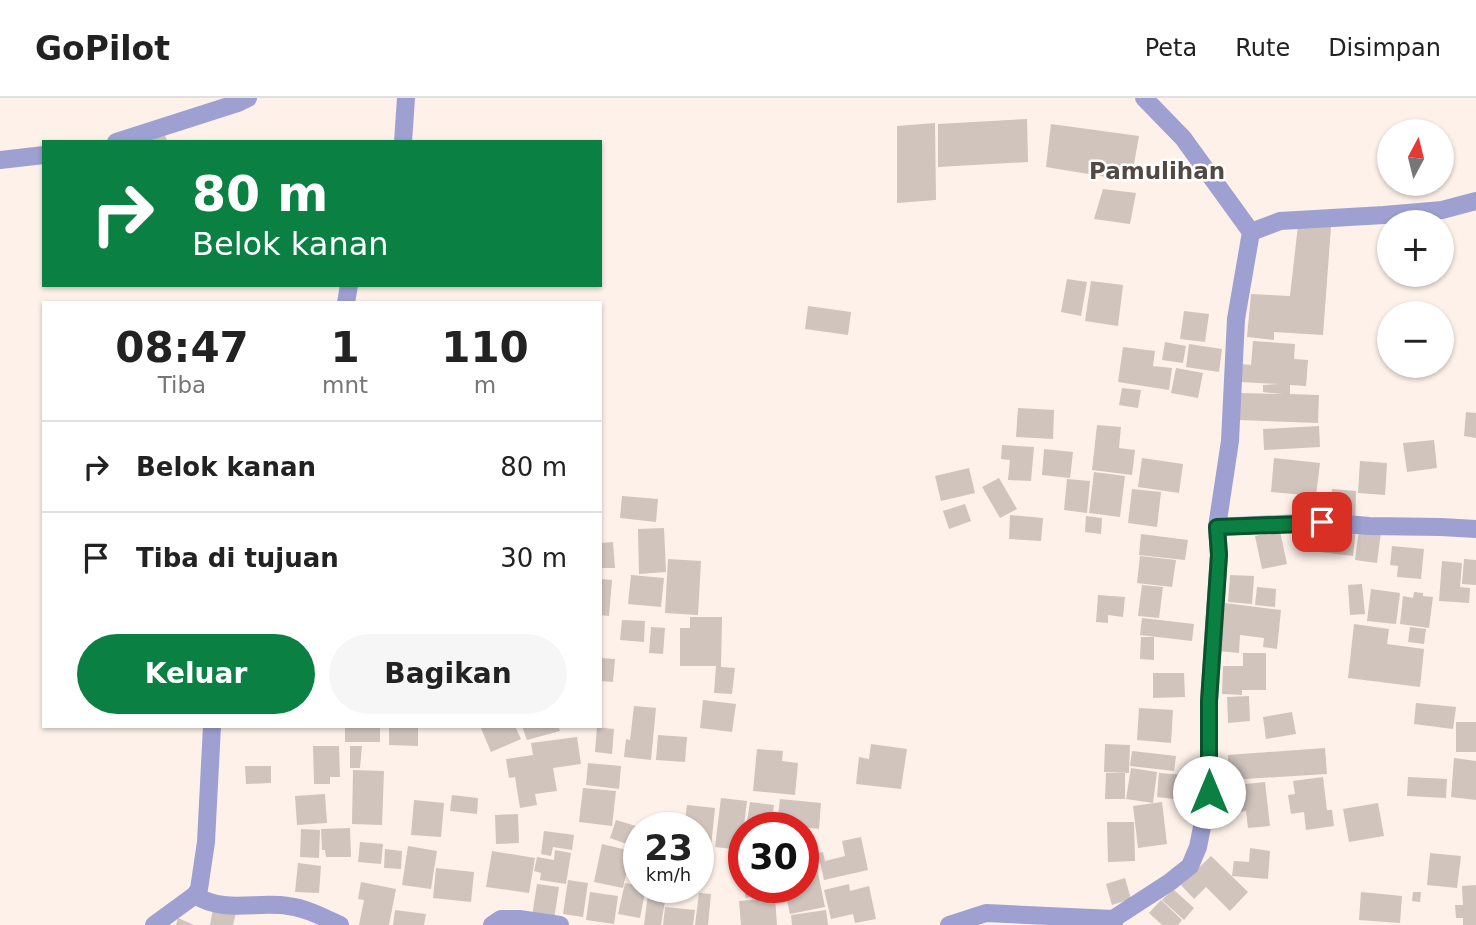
<!DOCTYPE html>
<html lang="id">
<head>
<meta charset="utf-8">
<style>
  body { margin:0; font-family:"DejaVu Sans",sans-serif; background:#f6f6f6; color:#222; height:100vh; display:flex; flex-direction:column; font-size:26px; white-space:nowrap }
  * { box-sizing:border-box; margin:0 }
  p { font-size:23px; color:#767676 }
  .icon { flex:none; width:38px; height:38px; fill:none; stroke:currentColor; stroke-width:2; stroke-linecap:round; stroke-linejoin:round }
  .map { position:relative; flex:1; overflow:hidden }
  .sheet { position:absolute; left:42px; top:203px; width:560px; height:427px; display:flex; flex-direction:column; background:#fff; border-radius:0px; box-shadow:0 2px 5px #0004 }
  .sheet>* { flex:none }
  .banner { position:absolute; left:42px; top:42px; width:560px; height:147px; border-radius:0px; box-shadow:0 2px 5px #0004; background:#0b8043; color:#fff; overflow:hidden }
  .needle { width:46px; rotate:7deg }
  .fabs { position:absolute; left:1377px; top:21px; display:grid; gap:14px }
  .fabs a { display:grid; place-items:center; width:77px; height:77px; border-radius:50%; background:#fff; box-shadow:0 2px 5px #0004; font-size:35px }
  .speed { position:absolute; left:623px; top:714px; display:flex; gap:14px; font-size:35px; font-weight:700; text-align:center }
  .speed>* { display:grid; place-content:center; width:91px; height:91px; border-radius:50%; background:#fff; box-shadow:0 2px 5px #0004; line-height:1 }
  .speed small { font-size:18px; font-weight:400 }
  .speed .limit { border:10px solid #d22; background:#fff; color:#111 }
  .pin { position:absolute; display:grid; place-items:center; width:60px; height:60px; color:#fff; margin:-30px; border-radius:14px; box-shadow:0 4px 10px #0006 }
  .me { position:absolute; width:77px; margin:-38px; rotate:0deg; stroke-linejoin:round; filter:drop-shadow(0 0 5px #0008) }
  .turn { display:flex; align-items:center; gap:24px; height:147px; padding:0 35px; font-size:32px }
  .turn .icon { width:91px; height:91px; stroke-width:2.5 }
  .turn b { display:block; font-size:49px; line-height:60px }
  .eta { display:flex; justify-content:space-evenly; align-items:center; height:119px; text-align:center }
  .eta b { font-size:42px; font-weight:700; line-height:49px }
  .cta { display:flex; gap:14px; margin-top:auto; padding:14px 35px }
  .cta a { flex:1; height:80px; border-radius:42px; background:#0b8043; color:#fff; font-size:28px; font-weight:700; line-height:80px; text-align:center }
  .cta a+a { background:#f6f6f6; color:#222 }
  ul { padding:0; list-style:none }
  li { display:flex; align-items:center; gap:21px; height:91px; padding:0 35px; border-top:2px solid #e0e0e0 }
  li div { flex:1 }
  li b { display:block; font-size:26px }
  li em { font-style:normal }
  header { display:flex; align-items:center; gap:42px; box-sizing:border-box; height:98px; padding:0 35px; background:#fff; border-bottom:2px solid #e0e0e0 }
  header strong { font-size:33px }
  nav { display:flex; gap:38px; margin-inline-start:auto; font-size:24px }
  .map>svg:first-child { display:block }
</style>
</head>
<body>
<header>
<strong>GoPilot</strong>
<nav><a>Peta</a><a>Rute</a><a>Disimpan</a></nav>
</header>
<div class="map">
<svg width="1476" height="827" viewBox="0 0 1476 827">
  <rect width="100%" height="100%" fill="#fdf1e9"/>
  <g fill="#d0c4bd">
    <path d="M1027 21 1028 64 938 69V26Z"/>
    <path d="M935 25 936 102 897 105V28Z"/>
    <path d="M1051 26 1139 38 1131 83 1046 69Z"/>
    <path d="M164 36 168 44H146Z"/>
    <path d="M1103 91 1136 95 1130 126 1094 121Z"/>
    <path d="M1298 127 1331 129 1323 237 1274 234V242L1247 239 1251 196 1290 198Z"/>
    <path d="M1067 181 1087 184 1081 218 1061 214Z"/>
    <path d="M1091 183 1123 187 1118 228 1085 223Z"/>
    <path d="M808 208 851 214 848 237 805 231Z"/>
    <path d="M1184 213 1209 216 1205 244 1180 241Z"/>
    <path d="M1253 243 1295 246 1294 261 1308 262 1306 288 1290 287V296L1319 297 1318 325 1239 322 1240 295 1283 296 1263 294V287L1278 286 1240 284 1241 266 1251 267Z"/>
    <path d="M1165 244 1186 248 1183 265 1162 262Z"/>
    <path d="M1189 246 1222 251 1219 274 1186 269Z"/>
    <path d="M1123 249 1155 253 1153 268 1172 270 1169 292 1118 284Z"/>
    <path d="M1176 270 1203 275 1198 300 1171 295Z"/>
    <path d="M1122 290 1141 292 1138 310 1119 307Z"/>
    <path d="M1018 310 1054 312 1053 341 1016 339Z"/>
    <path d="M1466 314 1476 315V340L1464 338Z"/>
    <path d="M1097 327 1121 329 1119 350 1135 352 1132 377 1092 372Z"/>
    <path d="M1319 328 1320 349 1264 352 1263 331Z"/>
    <path d="M1434 342 1437 370 1407 374 1403 345Z"/>
    <path d="M1002 347 1034 349 1031 383 1008 382 1010 362 1001 361Z"/>
    <path d="M1044 351 1073 354 1070 380 1042 377Z"/>
    <path d="M1142 360 1183 366 1179 395 1138 389Z"/>
    <path d="M1274 360 1320 365 1316 398 1271 394Z"/>
    <path d="M1360 363 1387 365 1385 397 1358 395Z"/>
    <path d="M969 370 975 395 941 403 935 378Z"/>
    <path d="M1094 374 1125 378 1120 419 1089 415Z"/>
    <path d="M999 380 1017 411 1000 420 982 389Z"/>
    <path d="M1067 381 1090 383 1087 415 1064 412Z"/>
    <path d="M1132 391 1161 394 1157 429 1128 425Z"/>
    <path d="M1332 391 1356 393 1355 424 1319 421 1320 400 1331 401Z"/>
    <path d="M622 398 658 401 656 424 620 420Z"/>
    <path d="M965 406 971 423 949 431 943 413Z"/>
    <path d="M1010 417 1043 420 1041 443 1009 441Z"/>
    <path d="M1086 418 1102 420 1101 436 1085 434Z"/>
    <path d="M1323 427 1356 431 1353 458 1320 454Z"/>
    <path d="M664 430 666 474 639 476 638 431Z"/>
    <path d="M1359 431 1381 434 1377 465 1355 462Z"/>
    <path d="M1280 433 1287 466 1262 471 1255 438Z"/>
    <path d="M1141 436 1188 442 1185 462 1139 457Z"/>
    <path d="M613 444 615 470H600V445Z"/>
    <path d="M1392 448 1424 451 1421 481 1397 479 1398 468 1390 467Z"/>
    <path d="M1140 458 1176 462 1172 489 1137 485Z"/>
    <path d="M668 461 701 463 698 517 665 515Z"/>
    <path d="M1464 461 1476 462V487L1462 486Z"/>
    <path d="M1442 463 1462 465 1460 489 1470 490 1469 505 1439 503Z"/>
    <path d="M631 477 664 480 661 509 628 506Z"/>
    <path d="M1230 477 1254 478 1252 506 1228 504Z"/>
    <path d="M600 481 612 482 609 518 600 517Z"/>
    <path d="M1362 486 1365 516 1350 517 1348 487Z"/>
    <path d="M1142 487 1163 489 1159 520 1138 518Z"/>
    <path d="M1257 489 1276 491 1275 509 1255 507Z"/>
    <path d="M1371 491 1400 495 1396 526 1367 523Z"/>
    <path d="M1414 494 1423 495V498L1433 499 1429 530 1400 526 1403 498 1413 500Z"/>
    <path d="M1098 497 1125 499 1123 519 1108 517V525L1096 524Z"/>
    <path d="M1225 505 1281 512 1277 551 1263 549 1264 540 1240 537 1239 555 1219 553Z"/>
    <path d="M690 519H722L721 569 735 570 732 596 714 595 716 568H680V530H690Z"/>
    <path d="M1142 520 1194 526 1192 543 1140 537Z"/>
    <path d="M622 522 645 523 644 544 620 542Z"/>
    <path d="M1354 526 1389 531 1387 546 1424 551 1420 589 1348 580Z"/>
    <path d="M651 529 665 530 663 556 649 555Z"/>
    <path d="M1410 529 1426 531 1424 546 1408 544Z"/>
    <path d="M1141 539H1154V562L1140 561Z"/>
    <path d="M1243 555H1266V592H1242V597L1222 596 1223 568H1243Z"/>
    <path d="M600 560 615 561 613 584 600 583Z"/>
    <path d="M1153 575H1184L1185 599 1153 600Z"/>
    <path d="M1249 598 1250 623 1228 625 1227 599Z"/>
    <path d="M703 602 736 606 732 634 700 630Z"/>
    <path d="M1416 605 1456 609 1453 631 1414 626Z"/>
    <path d="M634 608 656 610 651 662 624 659 626 641 630 642Z"/>
    <path d="M1139 610 1173 612 1171 645 1137 642Z"/>
    <path d="M1292 614 1296 636 1266 641 1263 619Z"/>
    <rect x="1456" y="624" width="20" height="30"/>
    <rect x="345" y="628" width="35" height="16"/>
    <path d="M389 628H418V648L389 647Z"/>
    <path d="M480 628H515L521 641 491 654Z"/>
    <path d="M522 628H558L560 633 527 642Z"/>
    <path d="M597 629 614 631 612 656 595 654Z"/>
    <path d="M658 637 687 639 685 664 656 662Z"/>
    <path d="M577 639 581 666 553 670 557 693 535 696 537 707 520 710 515 679 509 680 506 661 533 657 531 645Z"/>
    <path d="M871 646 907 651 901 691 856 686 859 659 869 661Z"/>
    <path d="M1105 646 1130 647 1129 675 1104 674Z"/>
    <path d="M313 648H339L340 679H330V686H314Z"/>
    <path d="M350 648H362L360 670H350Z"/>
    <path d="M1325 650 1327 676 1229 682 1228 657Z"/>
    <path d="M757 651 783 653 782 663 798 665 795 697 753 693Z"/>
    <path d="M1132 653 1176 658 1174 673 1130 668Z"/>
    <path d="M1454 660 1476 663V702L1451 699Z"/>
    <path d="M588 665 621 668 619 691 586 687Z"/>
    <path d="M245 668H271V685L246 686Z"/>
    <path d="M1131 670 1157 674 1153 705 1126 701Z"/>
    <path d="M353 672 384 673 382 727 352 726Z"/>
    <path d="M1106 675H1125V701H1105Z"/>
    <path d="M1159 675 1186 677 1183 702 1157 699Z"/>
    <path d="M1323 679 1327 712H1332L1334 728 1306 732 1304 714 1291 716 1288 697 1295 696 1293 683Z"/>
    <path d="M1408 679 1447 681 1446 700 1407 698Z"/>
    <path d="M1265 684 1270 728 1248 730 1246 713 1229 715 1226 688Z"/>
    <path d="M583 690 616 693 612 728 579 724Z"/>
    <path d="M325 696 327 725 297 727 295 698Z"/>
    <path d="M452 697 478 700 477 716 450 713Z"/>
    <path d="M721 700 747 703 741 752 715 749Z"/>
    <path d="M780 701 821 705 819 731 777 726Z"/>
    <path d="M414 702 444 705 441 739 411 737Z"/>
    <path d="M750 704 774 707 771 730H746Z"/>
    <path d="M1162 704 1167 746 1138 750 1133 708Z"/>
    <path d="M1378 705 1384 738 1349 744 1343 711Z"/>
    <path d="M687 707 715 710 711 749 698 747V730H684Z"/>
    <path d="M518 716 519 745 496 746 495 717Z"/>
    <path d="M616 722 639 729V739L635 749 610 740Z"/>
    <path d="M647 723 673 729V730H646Z"/>
    <path d="M1107 724H1134L1135 763 1108 764Z"/>
    <path d="M350 730 351 759H326L325 752H322L321 731Z"/>
    <path d="M301 731 320 732 319 760 300 759Z"/>
    <path d="M544 733 574 737 572 752 553 749 551 758 541 756Z"/>
    <path d="M861 739 868 772 824 782 818 755 823 754 825 763 845 758 842 743Z"/>
    <path d="M360 744 383 746 381 766 358 764Z"/>
    <path d="M602 746 631 753 623 790 594 784Z"/>
    <path d="M408 748 437 753 431 791 402 787Z"/>
    <path d="M1250 750 1270 753 1268 781 1232 778 1234 763 1249 764Z"/>
    <path d="M385 751 402 753 401 771 384 770Z"/>
    <path d="M813 751 825 809 790 816 784 789H803V753Z"/>
    <path d="M555 752 571 755 566 786 540 782 541 775 534 773 537 759 554 762Z"/>
    <path d="M492 753 535 760 529 795 486 789Z"/>
    <path d="M1430 755 1461 758 1457 790 1427 787Z"/>
    <path d="M1211 758 1248 794 1230 813 1206 789 1194 801 1181 787Z"/>
    <path d="M298 765 321 768 319 795 295 794Z"/>
    <path d="M436 770 474 774 471 804 433 800Z"/>
    <path d="M1125 780 1131 801 1112 807 1106 786Z"/>
    <path d="M568 782 588 785 583 819 563 816Z"/>
    <path d="M361 784 396 791 389 827H359L364 802 358 801Z"/>
    <path d="M625 785 639 788V789H646L640 820 618 816Z"/>
    <path d="M537 786 559 789 554 821 532 818Z"/>
    <path d="M849 786 850 793 869 788 876 821 855 825 853 816 831 821 824 792Z"/>
    <path d="M1476 787V827H1463V820H1456L1455 807H1463L1462 788Z"/>
    <path d="M649 789 667 791 661 827H644Z"/>
    <path d="M743 789H768L769 795 746 800Z"/>
    <path d="M1173 791 1194 810 1184 822 1162 802Z"/>
    <path d="M590 794 618 798 614 826 586 822Z"/>
    <path d="M1361 794 1402 798 1400 825 1359 822Z"/>
    <path d="M1413 794H1421L1420 804 1412 803Z"/>
    <path d="M699 795 711 796 708 827H695Z"/>
    <path d="M775 800 777 827H741L739 803Z"/>
    <path d="M1161 802 1182 822 1178 827H1162L1149 815Z"/>
    <path d="M665 809 695 812 693 827H663Z"/>
    <path d="M213 810 236 815 233 827H210Z"/>
    <path d="M395 812 426 816 424 827H393Z"/>
    <path d="M826 812 828 827H792L791 817Z"/>
    <path d="M178 820 194 827H176Z"/>
  </g>
  <g fill="none" stroke-linecap="round" stroke-linejoin="round">
    <g stroke="#9da0d0" stroke-width="18">
      <path d="M116 44 238 5 248 0"/>
      <path d="M403 44 406 0"/>
      <path d="M0 62 44 57"/>
      <path d="M1251 134 1280 123 1384 117 1442 112 1476 103"/>
      <path d="M346 205 349 187"/>
      <path d="M1217 429 1322 424 1369 428 1441 429 1476 431"/>
      <path d="M195 797C224 816 256 803 288 808 306 810 323 819 340 827"/>
      <path d="M154 827 195 797 199 791 206 744 212 628"/>
      <path d="M492 827 501 821H519L560 827"/>
      <path d="M949 827 986 815 1113 821"/>
      <path d="M1114 827 1113 821 1170 784 1190 768 1198 749 1209 694V603L1219 457 1217 429 1230 343 1236 221 1251 134 1183 40 1144 0"/>
    </g>
  </g>
  <g fill="none" stroke-linecap="round" stroke-linejoin="round">
    <defs>
      <path id="route" d="M1209 694V603L1219 457 1217 429 1303 426 1322 424"/>
    </defs>
    <use href="#route" stroke="#07532c" stroke-width="18"/>
    <use href="#route" stroke="#0b8043" stroke-width="12"/>
  </g>
  <g text-anchor="middle" dominant-baseline="central" stroke-width="5" stroke-linejoin="round" paint-order="stroke">
    <g font-size="23" font-weight="bold" fill="#534942" stroke="#fff">
      <text x="1157" y="73">Pamulihan</text>
    </g>
  </g>
</svg>
<div class="fabs">
<a><svg class="needle" viewBox="-14 -14 28 28"><path d="M0-13l5 13h-10z" fill="#e53935"/><path d="M0 13l5-13h-10z" fill="#767676"/></svg></a>
<a>+</a>
<a>−</a>
</div>
<div class="speed"><div>23<small>km/h</small></div><div class="limit">30</div></div>
<div class="pin" style="left:1322px;top:424px;background:#d93025"><svg class="icon" aria-label="arrive" viewBox="0 0 24 24"><path d="M6 21V4h12l-3 4 3 4H6"/></svg></div>
<svg class="me" style="left:1209px;top:694px" viewBox="-20 -20 40 40"><circle r="19" fill="#fff"/><path d="M0-13L10 11 0 6-10 11z" fill="#0b8043"/></svg>
<div class="banner">
<div class="turn"><svg class="icon" aria-label="right" viewBox="0 0 24 24"><path d="M7 20v-9h11M14 6l5 5-5 5"/></svg><div><b>80 m</b>Belok kanan</div></div>
</div>
<section class="sheet">
<div class="eta">
<div><b>08:47</b><p>Tiba</p></div>
<div><b>1</b><p>mnt</p></div>
<div><b>110</b><p>m</p></div>
</div>
<ul>
<li><svg class="icon" aria-label="right" viewBox="0 0 24 24"><path d="M7 20v-9h11M14 6l5 5-5 5"/></svg><div><b>Belok kanan</b></div><em>80 m</em></li>
<li><svg class="icon" aria-label="arrive" viewBox="0 0 24 24"><path d="M6 21V4h12l-3 4 3 4H6"/></svg><div><b>Tiba di tujuan</b></div><em>30 m</em></li>
</ul>
<div class="cta"><a>Keluar</a><a>Bagikan</a></div>
</section>
</div>
</body>
</html>
